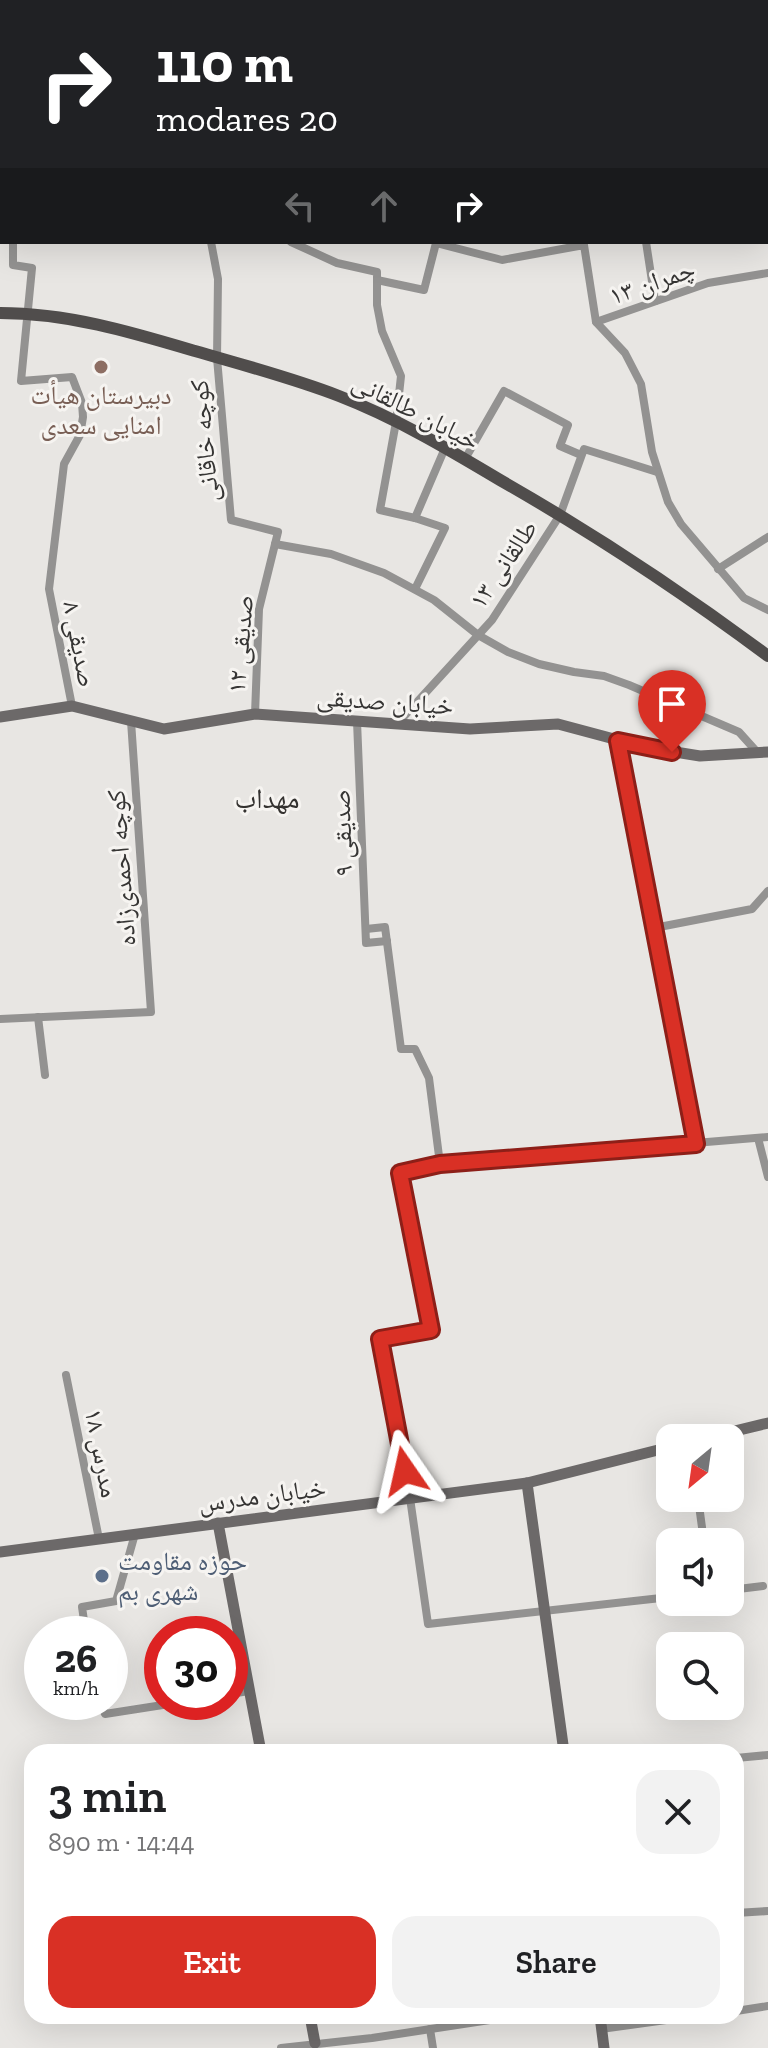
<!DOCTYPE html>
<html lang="en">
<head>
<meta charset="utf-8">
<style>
  body { margin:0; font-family:"Zilla Slab","Noto Naskh Arabic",serif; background:#f2f2f2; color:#202124; height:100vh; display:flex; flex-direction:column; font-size:30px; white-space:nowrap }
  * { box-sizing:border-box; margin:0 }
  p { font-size:26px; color:#757577 }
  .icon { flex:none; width:44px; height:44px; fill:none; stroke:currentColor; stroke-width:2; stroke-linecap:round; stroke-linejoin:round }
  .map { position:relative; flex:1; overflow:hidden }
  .side { position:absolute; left:24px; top:1744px; width:720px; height:280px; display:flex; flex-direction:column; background:#fff; border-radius:24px; box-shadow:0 8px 32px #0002 }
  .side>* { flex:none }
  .hud { position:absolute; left:0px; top:0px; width:768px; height:244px; box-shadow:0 8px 32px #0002; background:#202124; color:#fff; overflow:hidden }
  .needle { width:52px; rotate:209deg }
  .tools { position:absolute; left:656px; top:1424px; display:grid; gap:16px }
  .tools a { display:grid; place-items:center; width:88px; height:88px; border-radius:16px; background:#fff; box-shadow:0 8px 32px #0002; font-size:40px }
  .speed { position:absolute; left:24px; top:1616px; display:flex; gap:16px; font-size:40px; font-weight:700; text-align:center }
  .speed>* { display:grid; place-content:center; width:104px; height:104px; border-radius:50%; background:#fff; box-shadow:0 8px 32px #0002; line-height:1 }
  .speed small { font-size:20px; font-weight:400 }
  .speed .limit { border:12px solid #d22; background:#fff; color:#111 }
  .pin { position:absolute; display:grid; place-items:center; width:68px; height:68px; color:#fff; margin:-82px -34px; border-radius:50% 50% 50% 0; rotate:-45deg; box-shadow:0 0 8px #0007 }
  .pin .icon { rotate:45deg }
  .me { position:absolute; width:88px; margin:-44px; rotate:349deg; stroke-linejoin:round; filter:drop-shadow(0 0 6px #0008) }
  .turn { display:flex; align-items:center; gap:28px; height:168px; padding:0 24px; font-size:36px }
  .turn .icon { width:104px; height:104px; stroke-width:2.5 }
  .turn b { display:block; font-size:56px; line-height:68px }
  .lanes { display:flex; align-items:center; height:76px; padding:0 24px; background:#0003; justify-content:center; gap:40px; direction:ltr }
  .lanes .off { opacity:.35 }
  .round { display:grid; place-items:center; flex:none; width:84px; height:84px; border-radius:24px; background:#f2f2f2 }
  .summary { display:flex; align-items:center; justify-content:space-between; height:136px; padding:0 24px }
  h1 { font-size:48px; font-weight:600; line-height:60px }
  .button { display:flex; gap:16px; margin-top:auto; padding:16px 24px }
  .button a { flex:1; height:92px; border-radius:24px; background:#d93025; color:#fff; font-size:32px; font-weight:600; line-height:92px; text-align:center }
  .button a+a { background:#f2f2f2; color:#202124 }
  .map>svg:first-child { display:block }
</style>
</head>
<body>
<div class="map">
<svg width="768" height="2048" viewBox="0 0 768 2048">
  <rect width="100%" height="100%" fill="#e8e6e3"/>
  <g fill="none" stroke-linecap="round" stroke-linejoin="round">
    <g stroke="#939291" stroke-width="8">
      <path d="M23 2V0"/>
      <path d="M432 2V0"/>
      <path d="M13 242V265L32 268 21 381 72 377 82 403 83 417 80 435 64 464 49 589 72 706"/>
      <path d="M211 242 218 279 217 358 231 520 278 532 259 609 255 714"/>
      <path d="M291 242 337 263 377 272V305L382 331 401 376 396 422 380 510 415 518 445 528 415 589"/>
      <path d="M646 242 655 301"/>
      <path d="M436 243 502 260 584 245 596 322 625 353 641 384 652 452 668 502 681 524 744 598 768 610"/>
      <path d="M377 280 424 290 436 243"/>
      <path d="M596 322 708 283 768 273"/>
      <path d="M465 459 504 391 568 425 560 446 581 455"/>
      <path d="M415 518 445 448"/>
      <path d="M275 544 331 554 384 573 434 600 478 635 508 652 539 664 574 672 604 676 629 685 739 732 757 752"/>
      <path d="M718 569 768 537"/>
      <path d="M357 721 366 943 387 941"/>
      <path d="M397 724 492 620 560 515 584 449 657 472"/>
      <path d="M618 741 696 1144"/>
      <path d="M654 928 752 909 768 891"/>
      <path d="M366 929 385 927 401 1049H415L429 1078 440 1164"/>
      <path d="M38 1017 45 1075"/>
      <path d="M0 1019 151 1012 131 721"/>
      <path d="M758 1138 768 1177"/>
      <path d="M66 1375 99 1539"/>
      <path d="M698 1498 704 1542"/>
      <path d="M730 1590 763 1586"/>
      <path d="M670 1597 428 1624 410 1498 380 1339 431 1330 400 1173 440 1164 768 1137"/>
      <path d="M86 1634 82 1607 116 1601 135 1534"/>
      <path d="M230 1694 249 1691"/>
      <path d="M100 1702 105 1714 182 1702"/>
      <path d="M736 1758 768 1755"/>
      <path d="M736 1913 768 1911"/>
      <path d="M736 2011 768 2006"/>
      <path d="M430 2029 433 2048"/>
      <path d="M601 2029 695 2016"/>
      <path d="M281 2048 372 2038 516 2016"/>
    </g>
    <g stroke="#6c6969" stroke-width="11">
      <path d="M95 0 100 2"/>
      <path d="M766 87 768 86"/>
      <path d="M0 717 72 706 164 729 255 714 470 729 558 724 644 747 700 756 768 752"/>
      <path d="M706 1438 768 1423"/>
      <path d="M527 1483 564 1752"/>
      <path d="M218 1523 261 1752"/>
      <path d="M0 1552 527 1483 670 1447"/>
      <path d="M310 2016 315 2043"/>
      <path d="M600 2016 604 2048"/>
    </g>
    <path stroke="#504d4c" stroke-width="12" d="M0 313C68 313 131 332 195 351 243 365 293 378 339 396 396 418 448 449 500 480 593 533 682 592 768 656"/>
  </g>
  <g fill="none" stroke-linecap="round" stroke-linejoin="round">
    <defs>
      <path id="route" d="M405 1471 380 1339 431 1330 400 1173 440 1164 696 1144 618 741 672 752"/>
    </defs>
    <use href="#route" stroke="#8d1f18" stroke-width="20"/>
    <use href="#route" stroke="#d93025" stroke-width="14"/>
  </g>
  <circle fill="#8d6e63" stroke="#f6f4f1" stroke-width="3" cx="101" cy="367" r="8"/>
  <circle fill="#5c6f8a" stroke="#f6f4f1" stroke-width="3" cx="102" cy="1576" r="8"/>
  <g text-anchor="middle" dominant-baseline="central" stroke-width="6" stroke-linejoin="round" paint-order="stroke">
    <g font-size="26" fill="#363534" stroke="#f6f4f1">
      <text transform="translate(652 282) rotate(-19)">چمران ۱۳</text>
      <text transform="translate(416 411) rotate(27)">خیابان طالقانی</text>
      <text transform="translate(204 441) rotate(-95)">کوچه خاقانی</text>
      <text transform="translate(503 564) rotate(-56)">طالقانی ۱۳</text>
      <text transform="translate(80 644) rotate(79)">صدیقی ۸</text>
      <text transform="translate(240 644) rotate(-85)">صدیقی ۱۲</text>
      <text transform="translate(385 701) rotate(4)">خیابان صدیقی</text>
      <text transform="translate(342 833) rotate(-92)">صدیقی ۹</text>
      <text transform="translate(121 868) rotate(-94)">کوچه احمدی‌زاده</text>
      <text transform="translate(102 1453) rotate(79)">مدرس ۱۸</text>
      <text transform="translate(262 1495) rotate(-7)">خیابان مدرس</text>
    </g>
    <g font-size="26" fill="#785e54" stroke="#f6f4f1">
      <text x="101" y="395">دبیرستان هیأت<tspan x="101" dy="30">امنایی سعدی</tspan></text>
    </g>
    <g font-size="26" fill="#4e5e75" stroke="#f6f4f1" text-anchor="start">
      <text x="118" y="1561">حوزه مقاومت<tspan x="118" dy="30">شهری بم</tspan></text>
    </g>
    <g font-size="28" fill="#343230" stroke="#f6f4f1">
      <text x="267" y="798">مهداب</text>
    </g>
  </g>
</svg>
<div class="tools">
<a><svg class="needle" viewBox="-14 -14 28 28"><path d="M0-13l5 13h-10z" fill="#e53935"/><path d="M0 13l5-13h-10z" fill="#757577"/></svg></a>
<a><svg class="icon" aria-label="sound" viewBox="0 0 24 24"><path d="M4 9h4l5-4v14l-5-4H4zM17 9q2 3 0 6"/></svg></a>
<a><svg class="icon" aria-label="search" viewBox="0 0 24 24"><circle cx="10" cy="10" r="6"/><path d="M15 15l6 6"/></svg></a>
</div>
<div class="speed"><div>26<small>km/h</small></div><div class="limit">30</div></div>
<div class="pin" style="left:672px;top:752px;background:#d93025"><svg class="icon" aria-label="arrive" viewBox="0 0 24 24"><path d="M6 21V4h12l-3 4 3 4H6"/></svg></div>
<svg class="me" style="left:405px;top:1471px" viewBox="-20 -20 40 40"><path d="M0-17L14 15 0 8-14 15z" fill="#d93025" stroke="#fff" stroke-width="4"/></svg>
<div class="hud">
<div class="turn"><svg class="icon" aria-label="right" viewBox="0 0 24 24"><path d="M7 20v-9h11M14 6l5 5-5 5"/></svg><div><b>110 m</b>modares 20</div></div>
<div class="lanes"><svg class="icon off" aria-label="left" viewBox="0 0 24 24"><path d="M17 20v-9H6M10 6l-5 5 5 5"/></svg><svg class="icon off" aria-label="ahead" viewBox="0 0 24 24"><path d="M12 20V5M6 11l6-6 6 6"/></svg><svg class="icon" aria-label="right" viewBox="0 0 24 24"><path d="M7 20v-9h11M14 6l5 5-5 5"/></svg></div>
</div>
<section class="side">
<div class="summary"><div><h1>3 min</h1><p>890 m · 14:44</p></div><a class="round"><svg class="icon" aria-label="close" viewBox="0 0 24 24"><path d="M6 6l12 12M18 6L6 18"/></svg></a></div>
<div class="button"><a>Exit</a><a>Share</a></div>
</section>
</div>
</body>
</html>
